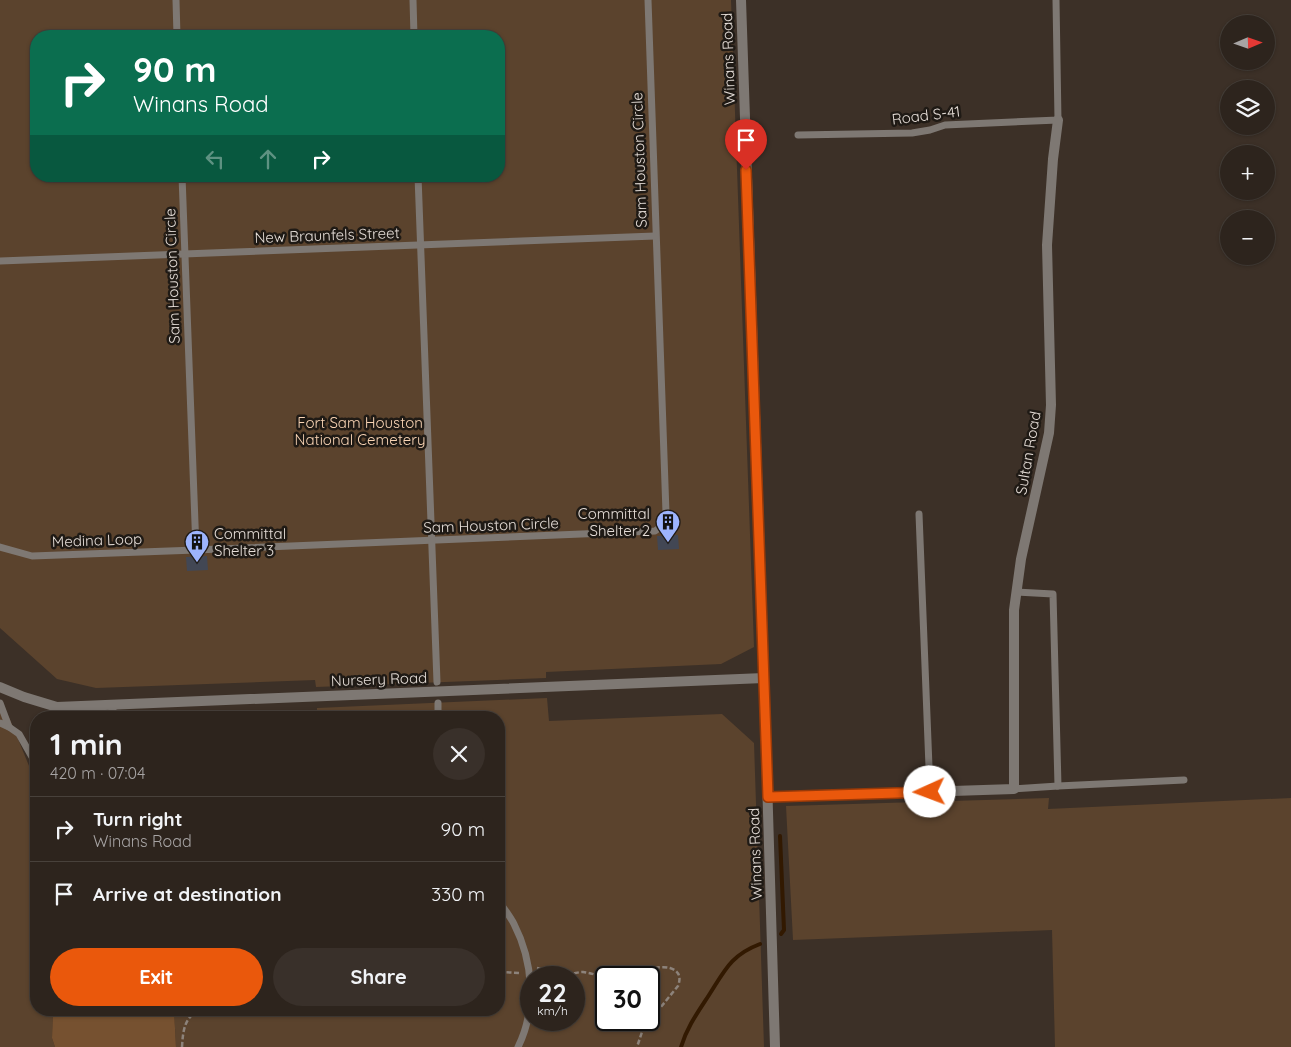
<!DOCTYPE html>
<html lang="en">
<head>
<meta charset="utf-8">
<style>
  body { margin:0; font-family:Quicksand,sans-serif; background:#39302a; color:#f1f3f6; height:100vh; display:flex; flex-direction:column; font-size:19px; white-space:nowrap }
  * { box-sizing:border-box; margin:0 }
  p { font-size:16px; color:#a7a4a4 }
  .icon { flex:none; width:28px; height:28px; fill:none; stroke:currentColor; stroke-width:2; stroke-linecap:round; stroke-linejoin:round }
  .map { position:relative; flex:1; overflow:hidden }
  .panel { position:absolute; left:30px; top:711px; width:475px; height:305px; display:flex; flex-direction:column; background:#2d241d; border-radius:20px; box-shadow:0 1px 4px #0004,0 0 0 1px #48413b }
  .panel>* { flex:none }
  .top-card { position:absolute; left:30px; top:30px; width:475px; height:152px; border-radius:20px; box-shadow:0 1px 4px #0004,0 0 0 1px #48413b; background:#0b6e4f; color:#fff; overflow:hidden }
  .needle { width:32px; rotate:88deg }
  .fabs { position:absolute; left:1220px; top:15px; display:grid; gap:10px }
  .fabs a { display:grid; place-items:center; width:55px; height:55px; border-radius:50%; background:#2d241d; box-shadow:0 1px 4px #0004,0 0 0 1px #48413b; font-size:25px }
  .speed { position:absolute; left:520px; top:966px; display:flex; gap:10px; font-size:25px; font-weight:700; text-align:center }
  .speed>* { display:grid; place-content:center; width:65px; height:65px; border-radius:50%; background:#2d241d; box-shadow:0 1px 4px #0004,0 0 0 1px #48413b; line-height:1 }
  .speed small { font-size:12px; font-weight:400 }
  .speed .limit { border:2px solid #111; border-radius:8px; background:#fff; color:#111 }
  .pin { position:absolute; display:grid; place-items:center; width:42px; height:42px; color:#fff; margin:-51px -21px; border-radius:50% 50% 50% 0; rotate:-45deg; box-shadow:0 0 5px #0007 }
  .pin .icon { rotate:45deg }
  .me { position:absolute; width:55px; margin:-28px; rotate:268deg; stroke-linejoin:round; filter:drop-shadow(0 0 4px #0008) }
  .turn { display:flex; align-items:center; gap:18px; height:105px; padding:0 20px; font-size:22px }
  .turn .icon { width:65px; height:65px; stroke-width:2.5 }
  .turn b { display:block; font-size:35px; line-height:42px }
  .lanes { display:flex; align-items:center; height:48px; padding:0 20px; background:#0003; justify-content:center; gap:25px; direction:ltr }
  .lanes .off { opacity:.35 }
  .round { display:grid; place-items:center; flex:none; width:52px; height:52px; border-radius:26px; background:#39302a }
  .summary { display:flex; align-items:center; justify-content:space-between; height:85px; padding:0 20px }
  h1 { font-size:30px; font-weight:700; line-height:38px }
  .cta { display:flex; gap:10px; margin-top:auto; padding:10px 20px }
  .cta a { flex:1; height:58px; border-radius:30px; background:#ea580c; color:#fff; font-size:20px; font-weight:700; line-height:58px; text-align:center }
  .cta a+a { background:#39302a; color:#f1f3f6 }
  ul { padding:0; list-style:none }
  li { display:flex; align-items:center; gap:15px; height:65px; padding:0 20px; border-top:1px solid #48413b }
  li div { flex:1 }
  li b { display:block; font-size:19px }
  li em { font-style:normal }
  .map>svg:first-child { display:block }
</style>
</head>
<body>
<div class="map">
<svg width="1291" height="1047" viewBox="0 0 1291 1047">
  <rect width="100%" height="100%" fill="#3c3027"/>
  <g fill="#5b432d" fill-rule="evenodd">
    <path d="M0 0H731L754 647 721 664 546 672V678L316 687 315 680 96 688 57 679 0 628ZM36 36H499V176H36Z"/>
    <path d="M547 698 549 721 722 714 754 743 764 1047H176L174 1010H499V718L317 717V708ZM531 978H574V1020H531ZM606 978H649V1020H606Z"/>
    <path d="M0 709 9 717 36 783V1010H53L52 1038 55 1047H0Z"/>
    <path d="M1049 798 1048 809 1291 798V1047H1055L1052 930 793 940 786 806Z"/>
  </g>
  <path fill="#765130" d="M53 1010H174L176 1047H55L52 1038Z"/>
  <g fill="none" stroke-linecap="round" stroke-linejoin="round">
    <g stroke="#321901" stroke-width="4">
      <path d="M780 836 784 930 781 934"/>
      <path d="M681 1047C687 1027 698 1012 709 995 725 970 731 955 760 944"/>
    </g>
  </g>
  <g fill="#424754">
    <path d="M678 535 679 549 658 550 657 536Z"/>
    <path d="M207 556 208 570 187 571 186 557Z"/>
  </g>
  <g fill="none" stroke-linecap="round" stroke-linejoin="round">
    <g stroke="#8d837b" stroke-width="2.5" stroke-dasharray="5 2.5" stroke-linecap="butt">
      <path d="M537 968C547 970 558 974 567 974 573 974 578 972 583 972 593 973 602 978 613 977 628 976 657 964 670 968 680 971 681 978 678 986L643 1029 637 1047"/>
      <path d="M499 972 520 973"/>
      <path d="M182 1047C183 1031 184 1018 199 1010"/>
    </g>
    <g stroke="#7e7873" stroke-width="7">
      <path d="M176 0 177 36"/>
      <path d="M413 0 414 36"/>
      <path d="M798 135 912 133 930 130 945 125 1058 120 1056 0"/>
      <path d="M182 176 196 550 655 531 662 526 666 513 648 0"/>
      <path d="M418 176 437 682"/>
      <path d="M0 261 655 236"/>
      <path d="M919 514 930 792"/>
      <path d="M0 547 32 556 196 550"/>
      <path d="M0 703 9 727 0 723"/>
      <path d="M438 703V718"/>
      <path d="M110 705 117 718"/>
      <path d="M9 727 19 734 36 764"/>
      <path d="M1058 786 1184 780"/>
      <path d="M1014 789 1058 786 1053 594 1016 592"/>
      <path d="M499 901C504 909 510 916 514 924 533 961 537 1009 518 1047"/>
    </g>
    <g stroke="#7e7873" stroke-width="10">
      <path d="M764 678 775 1047"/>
      <path d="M768 797 1014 789V610L1021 559 1049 433 1051 405 1047 245 1053 159 1058 120"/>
    </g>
    <path stroke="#7e7873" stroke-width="10" d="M0 687 24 697 57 707 764 678 741 0"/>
  </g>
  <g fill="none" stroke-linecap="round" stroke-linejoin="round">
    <defs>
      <path id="route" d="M746 170 768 797 930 792"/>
    </defs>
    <use href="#route" stroke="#983908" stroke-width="12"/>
    <use href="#route" stroke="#ea580c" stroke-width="9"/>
  </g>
  <defs>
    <symbol id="building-pin" viewBox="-11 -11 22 30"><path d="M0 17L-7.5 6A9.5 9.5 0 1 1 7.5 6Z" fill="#9db4fd" stroke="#1f1a15"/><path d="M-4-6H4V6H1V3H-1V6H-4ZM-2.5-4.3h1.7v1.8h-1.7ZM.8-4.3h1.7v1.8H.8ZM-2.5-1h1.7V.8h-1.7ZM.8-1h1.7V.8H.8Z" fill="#111"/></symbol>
  </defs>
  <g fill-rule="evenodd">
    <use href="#building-pin" x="654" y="508" width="28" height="38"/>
    <use href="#building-pin" x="183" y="528" width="28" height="38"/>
  </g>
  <g text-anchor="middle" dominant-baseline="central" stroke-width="5" stroke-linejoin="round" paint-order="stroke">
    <g font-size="15" fill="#e6ded8" stroke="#1f1a15">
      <text transform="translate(728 59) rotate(-92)">Winans Road</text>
      <text transform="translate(926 115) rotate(-7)">Road S-41</text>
      <text transform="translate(639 160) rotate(-92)">Sam Houston Circle</text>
      <text transform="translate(327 235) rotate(-2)">New Braunfels Street</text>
      <text transform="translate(172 276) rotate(-92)">Sam Houston Circle</text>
      <text transform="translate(1028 453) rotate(-80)">Sultan Road</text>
      <text transform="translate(491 525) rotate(-2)">Sam Houston Circle</text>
      <text transform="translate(97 540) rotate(-2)">Medina Loop</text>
      <text transform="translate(379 679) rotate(-2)">Nursery Road</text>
      <text transform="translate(755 854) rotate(-92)">Winans Road</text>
    </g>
    <g font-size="15" fill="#fad5b5" stroke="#1f1a15">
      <text x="360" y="422">Fort Sam Houston<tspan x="360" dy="17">National Cemetery</tspan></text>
    </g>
    <g font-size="15" fill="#e6ded8" stroke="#1f1a15" text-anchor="end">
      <text x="650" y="513">Committal<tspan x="650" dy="17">Shelter 2</tspan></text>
      <text x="214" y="533" text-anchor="start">Committal<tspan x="214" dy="17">Shelter 3</tspan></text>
    </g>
  </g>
</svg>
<div class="fabs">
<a><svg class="needle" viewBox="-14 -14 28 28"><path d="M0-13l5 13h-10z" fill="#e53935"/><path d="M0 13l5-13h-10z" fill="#a7a4a4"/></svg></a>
<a><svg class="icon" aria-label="layers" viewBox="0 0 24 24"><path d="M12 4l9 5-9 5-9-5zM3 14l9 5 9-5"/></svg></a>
<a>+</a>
<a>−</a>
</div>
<div class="speed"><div>22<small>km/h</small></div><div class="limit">30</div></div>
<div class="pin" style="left:746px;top:170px;background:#d93025"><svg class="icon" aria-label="arrive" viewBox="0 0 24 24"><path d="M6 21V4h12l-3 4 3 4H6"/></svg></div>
<svg class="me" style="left:930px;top:792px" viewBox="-20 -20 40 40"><circle r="19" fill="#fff"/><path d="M0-13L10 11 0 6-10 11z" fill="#ea580c"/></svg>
<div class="top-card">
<div class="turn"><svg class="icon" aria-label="right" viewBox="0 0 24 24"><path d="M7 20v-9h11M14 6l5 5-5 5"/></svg><div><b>90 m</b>Winans Road</div></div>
<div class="lanes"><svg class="icon off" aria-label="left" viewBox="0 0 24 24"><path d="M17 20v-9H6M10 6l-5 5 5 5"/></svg><svg class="icon off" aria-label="ahead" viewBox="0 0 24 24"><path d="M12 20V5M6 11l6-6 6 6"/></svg><svg class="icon" aria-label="right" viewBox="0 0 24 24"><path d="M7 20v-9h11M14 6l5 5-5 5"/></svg></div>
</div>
<section class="panel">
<div class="summary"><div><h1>1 min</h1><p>420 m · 07:04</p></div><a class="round"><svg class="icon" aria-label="close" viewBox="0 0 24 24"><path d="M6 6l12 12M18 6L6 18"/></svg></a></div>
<ul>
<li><svg class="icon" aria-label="right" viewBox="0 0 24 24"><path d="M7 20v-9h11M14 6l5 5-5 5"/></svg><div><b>Turn right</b><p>Winans Road</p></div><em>90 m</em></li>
<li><svg class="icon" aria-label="arrive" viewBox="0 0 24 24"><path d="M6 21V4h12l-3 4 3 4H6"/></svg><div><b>Arrive at destination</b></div><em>330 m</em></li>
</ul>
<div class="cta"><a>Exit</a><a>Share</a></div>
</section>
</div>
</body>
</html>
